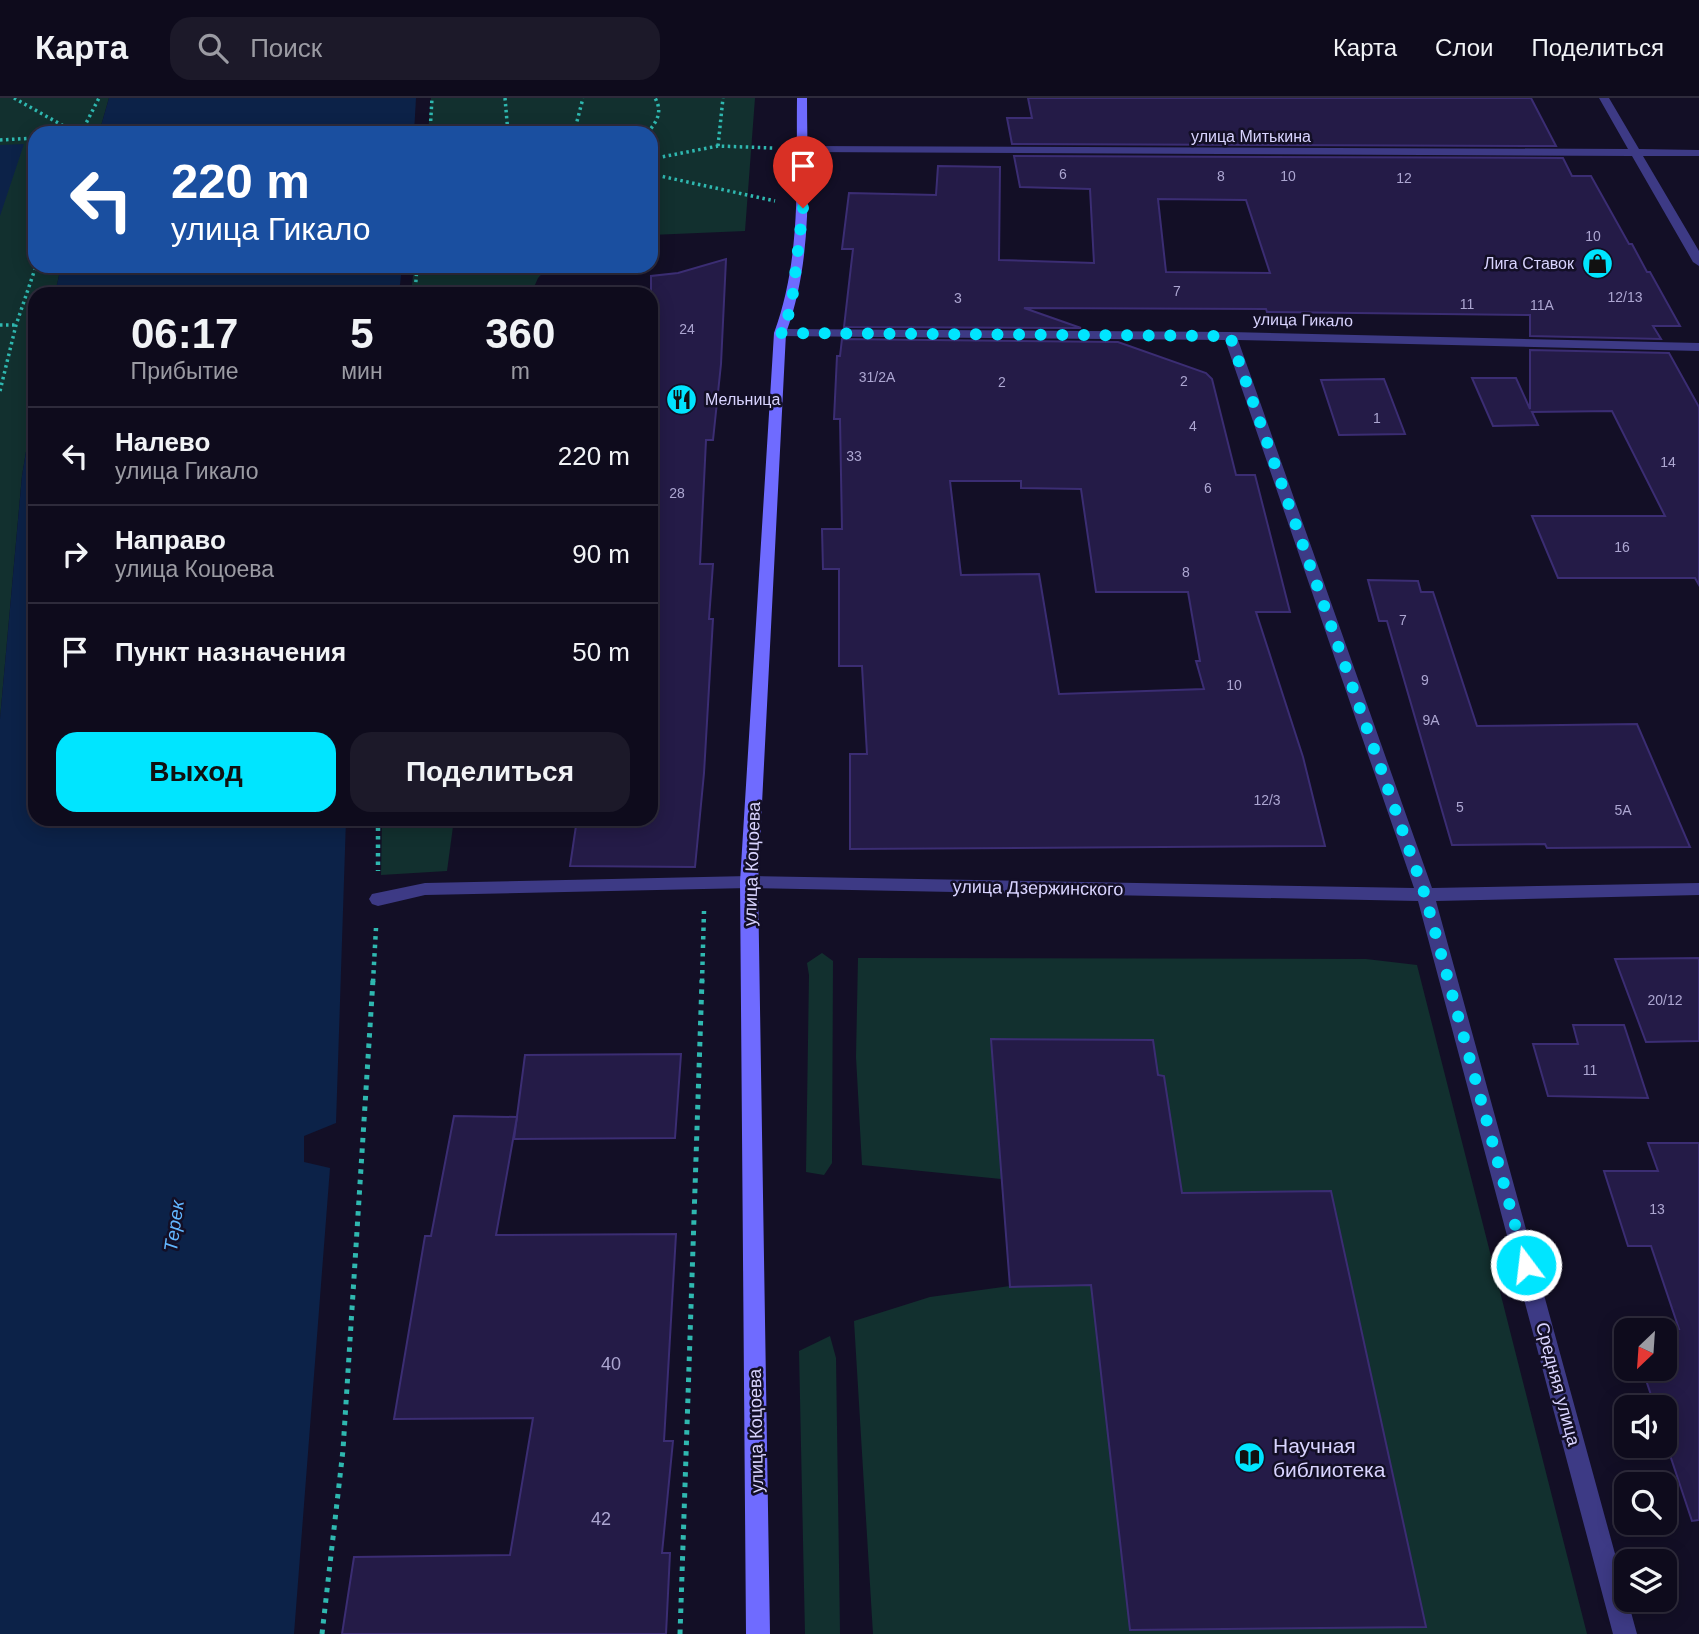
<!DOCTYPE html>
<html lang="ru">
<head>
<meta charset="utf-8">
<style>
  body { margin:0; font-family:Helvetica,sans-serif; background:#1c1929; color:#f1f3f6; height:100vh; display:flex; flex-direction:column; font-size:26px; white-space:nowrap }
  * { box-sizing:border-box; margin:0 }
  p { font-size:23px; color:#9b9ba3 }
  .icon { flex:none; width:38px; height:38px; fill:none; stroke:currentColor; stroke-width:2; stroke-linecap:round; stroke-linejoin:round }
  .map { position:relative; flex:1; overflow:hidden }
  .sheet { position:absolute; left:28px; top:189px; width:630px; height:539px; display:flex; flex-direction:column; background:#0e0b1c; border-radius:21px; box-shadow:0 4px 18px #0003,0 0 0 2px #2e2b3b }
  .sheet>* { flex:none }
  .top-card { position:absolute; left:28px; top:28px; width:630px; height:147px; border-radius:21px; box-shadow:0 4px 18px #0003,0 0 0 2px #2e2b3b; background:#1a4fa0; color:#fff; overflow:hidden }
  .needle { width:46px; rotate:205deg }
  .buttons { position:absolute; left:1614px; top:1220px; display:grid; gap:14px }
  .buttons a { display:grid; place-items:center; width:63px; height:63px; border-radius:14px; background:#0e0b1c; box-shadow:0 4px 18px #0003,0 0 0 2px #2e2b3b; font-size:35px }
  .pin { position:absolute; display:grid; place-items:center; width:60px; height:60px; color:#fff; margin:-72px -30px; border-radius:50% 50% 50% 0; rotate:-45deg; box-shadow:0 0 7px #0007 }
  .pin .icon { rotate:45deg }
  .me { position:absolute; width:77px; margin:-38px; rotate:345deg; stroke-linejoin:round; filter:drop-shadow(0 0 5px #0008) }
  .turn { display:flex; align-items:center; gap:24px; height:147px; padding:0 28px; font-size:32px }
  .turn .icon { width:91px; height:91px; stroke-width:2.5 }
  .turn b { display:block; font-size:49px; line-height:60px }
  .eta { display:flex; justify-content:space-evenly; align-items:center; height:119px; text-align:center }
  .eta b { font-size:42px; font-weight:600; line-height:49px }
  .cta { display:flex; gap:14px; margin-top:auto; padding:14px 28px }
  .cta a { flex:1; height:80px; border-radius:21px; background:#00e5ff; color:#111; font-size:28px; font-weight:600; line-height:80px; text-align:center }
  .cta a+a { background:#1c1929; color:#f1f3f6 }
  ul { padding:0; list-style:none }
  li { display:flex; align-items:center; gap:21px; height:98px; padding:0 28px; border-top:2px solid #2e2b3b }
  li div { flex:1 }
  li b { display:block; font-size:26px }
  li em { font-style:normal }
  header { display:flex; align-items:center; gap:42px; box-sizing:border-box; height:98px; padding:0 35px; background:#0e0b1c; border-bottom:2px solid #2e2b3b }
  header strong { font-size:33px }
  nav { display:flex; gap:38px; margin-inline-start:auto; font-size:24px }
  .search { width:490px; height:63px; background:#1c1929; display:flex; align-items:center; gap:18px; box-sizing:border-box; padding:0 24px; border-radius:21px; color:#9b9ba3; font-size:26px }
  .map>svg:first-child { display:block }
</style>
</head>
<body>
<header>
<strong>Карта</strong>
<div class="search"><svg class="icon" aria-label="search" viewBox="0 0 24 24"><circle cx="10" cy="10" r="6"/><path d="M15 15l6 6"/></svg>Поиск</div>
<nav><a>Карта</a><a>Слои</a><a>Поделиться</a></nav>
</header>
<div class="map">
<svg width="1699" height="1536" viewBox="0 0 1699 1536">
  <rect width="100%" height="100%" fill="#130f26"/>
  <g fill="#12302f">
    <path d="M0 0H109L99 35H35V168H61L55 196H35V299L22 378 0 621Z"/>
    <path d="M431 0H755L745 133 651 137V35H428Z"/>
    <path d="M414 168H549L538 180 531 196H411Z"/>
    <path d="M382 721H454L447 773 381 777Z"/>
    <path d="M822 855 833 863 832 1065 824 1077 806 1074 809 877 807 865Z"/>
    <path d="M858 860 1366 861 1417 867 1587 1536H873L854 1223 930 1199 1010 1188 1001 1081 862 1067 856 959Z"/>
    <path d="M830 1238 836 1260 840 1536H805L799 1253Z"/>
  </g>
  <g fill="#0c2248">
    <path d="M109 0H416L414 35H99Z"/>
    <path d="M24 46 0 118V47Z"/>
    <path d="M61 168H402L399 196H55Z"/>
    <path d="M35 299V721H346L336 1025 304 1038V1064L330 1070 294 1536H0V621L22 378Z"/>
  </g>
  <g fill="#241b47" stroke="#3b2d73" stroke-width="2" fill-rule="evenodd">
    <path d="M1028 0H1531L1556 48 1012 46 1007 20H1032Z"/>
    <path d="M1014 58 1563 60 1572 78H1591L1629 146H1632L1647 174H1650L1680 228H1653L1661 241 1530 238V217L1267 214 1266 211 1024 210 1081 230 844 229 853 151H842L849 95 936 97 938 68 1000 69 999 162 1094 165 1090 91 1020 89ZM1158 101 1246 102 1270 175 1166 174Z"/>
    <path d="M726 161 721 266 713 342H706L700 466H713L709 521H713L704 675 695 769 570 768 577 721H651V178L678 175Z"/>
    <path d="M842 241 1118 244 1206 275 1212 281 1236 377H1255L1290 514H1256L1303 659 1325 748 850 751V656H867L862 568H839V471H823L822 431H842L840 321H834L837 258H840ZM950 383H1021V390L1081 391 1096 494H1188L1200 563H1196L1204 591 1059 596 1039 476 961 477Z"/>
    <path d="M1530 252 1669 255 1699 309V487L1695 480H1558L1532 418H1665L1612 313 1532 314 1538 327 1493 328 1472 280H1516L1530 311Z"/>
    <path d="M1384 281 1405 336 1339 337 1321 282Z"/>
    <path d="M1368 482 1418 483 1421 494H1433L1477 628 1637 626 1690 749 1547 750 1545 746 1452 747 1387 523H1379Z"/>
    <path d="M1699 860V943L1646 944 1615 861Z"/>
    <path d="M1573 927H1624L1648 1000 1548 998 1533 946H1578Z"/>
    <path d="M991 941 1153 942 1158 977 1164 978 1182 1095 1331 1093 1426 1529 1130 1532 1091 1187 1010 1189Z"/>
    <path d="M681 956 675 1040 514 1041 525 957Z"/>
    <path d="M454 1018 517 1019 496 1137 676 1136 664 1343H673L662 1455H670L666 1536H342L354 1459 510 1457 533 1320 394 1321 425 1138H431Z"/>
    <path d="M1648 1045H1699V1422L1692 1423 1664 1339V1309H1655L1642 1270H1664V1232L1629 1231H1679L1651 1148H1628L1604 1073H1658Z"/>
  </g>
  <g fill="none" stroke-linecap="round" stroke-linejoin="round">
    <g stroke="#2fb8b0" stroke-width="3.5" stroke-dasharray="2.5 3.5" stroke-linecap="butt">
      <path d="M14 0 76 35"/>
      <path d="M505 0 508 35"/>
      <path d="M81 35 99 0"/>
      <path d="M430 35 432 0"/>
      <path d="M574 35 583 0"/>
      <path d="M647 35C657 24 663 14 655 0"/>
      <path d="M0 42 35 40"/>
      <path d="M718 48 723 0"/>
      <path d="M651 61 718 48 773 50"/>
      <path d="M651 76 775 103"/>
      <path d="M415 196 417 168"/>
      <path d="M0 227H16"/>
      <path d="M0 293 16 227 36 168"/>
    </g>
    <g stroke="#2fb8b0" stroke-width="4.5" stroke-dasharray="3.5 5" stroke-linecap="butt">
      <path d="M378 721V773"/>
      <path d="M373 884 376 830"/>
      <path d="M702 884 704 813"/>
    </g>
    <g stroke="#2fb8b0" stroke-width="5" stroke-dasharray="4.5 6" stroke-linecap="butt">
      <path d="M322 1536 343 1352 373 882"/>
      <path d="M680 1536 702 882"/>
    </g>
    <g fill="#3d3a85" fill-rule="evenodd">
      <path d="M1599 0H1609L1639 51 1699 52V58H1643L1699 153V168L1693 164 1632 58 802 54 796 51 802 48 1628 51Z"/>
      <path d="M780 231 1230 234 1699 245V253L1238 242 1432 790 1699 785V797L1436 803 1637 1536H1613L1418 803 749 790 425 797 378 808 372 806 369 801 372 796 425 785 749 778 1414 790 1225 242 775 238V232Z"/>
    </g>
    <path fill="#6f6bff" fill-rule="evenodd" d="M797 0H807C807 80 814 159 786 235L758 784 770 1536H746L740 784 774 235C802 159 796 80 797 0Z"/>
  </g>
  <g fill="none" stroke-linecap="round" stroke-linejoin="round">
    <path stroke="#00e5ff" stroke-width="12" stroke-dasharray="0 21.6" d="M803 110 791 211 780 235 1230 238 1425 797 1526 1167"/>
  </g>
  <defs>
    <symbol id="shop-disc" viewBox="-11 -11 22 22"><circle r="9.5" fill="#00e5ff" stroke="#130f26"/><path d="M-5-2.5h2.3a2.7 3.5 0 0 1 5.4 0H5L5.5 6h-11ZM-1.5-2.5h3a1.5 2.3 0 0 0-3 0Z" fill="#111"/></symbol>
    <symbol id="restaurant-disc" viewBox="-11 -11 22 22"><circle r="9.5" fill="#00e5ff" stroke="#130f26"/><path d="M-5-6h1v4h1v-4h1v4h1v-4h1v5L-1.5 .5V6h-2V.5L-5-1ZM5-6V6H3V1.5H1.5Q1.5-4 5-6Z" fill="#111"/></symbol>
    <symbol id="library-disc" viewBox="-11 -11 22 22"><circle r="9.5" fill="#00e5ff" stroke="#130f26"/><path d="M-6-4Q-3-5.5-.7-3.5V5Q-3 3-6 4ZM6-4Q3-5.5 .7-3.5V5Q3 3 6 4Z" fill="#111"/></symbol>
  </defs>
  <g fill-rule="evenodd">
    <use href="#shop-disc" x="1580" y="148" width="35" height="35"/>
    <use href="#restaurant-disc" x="664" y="284" width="35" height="35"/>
    <use href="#library-disc" x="1232" y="1342" width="35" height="35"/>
  </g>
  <g text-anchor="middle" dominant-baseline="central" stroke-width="5" stroke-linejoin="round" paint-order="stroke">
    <g font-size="14" fill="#aca6d1">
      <text x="1063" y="76">6</text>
      <text x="1221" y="78">8</text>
      <text x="1288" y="78">10</text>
      <text x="1404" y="80">12</text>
      <text x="1593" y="138">10</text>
      <text x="1177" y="193">7</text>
      <text x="1625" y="199">12/13</text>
      <text x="958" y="200">3</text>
      <text x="1467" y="206">11</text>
      <text x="1542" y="207">11А</text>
      <text x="687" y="231">24</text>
      <text x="877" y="279">31/2А</text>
      <text x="1184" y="283">2</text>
      <text x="1002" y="284">2</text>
      <text x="1377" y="320">1</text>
      <text x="1193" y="328">4</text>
      <text x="854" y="358">33</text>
      <text x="1668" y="364">14</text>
      <text x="1208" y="390">6</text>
      <text x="677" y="395">28</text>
      <text x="1622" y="449">16</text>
      <text x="1186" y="474">8</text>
      <text x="1403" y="522">7</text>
      <text x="1425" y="582">9</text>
      <text x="1234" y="587">10</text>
      <text x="1431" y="622">9А</text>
      <text x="1267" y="702">12/3</text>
      <text x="1460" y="709">5</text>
      <text x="1623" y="712">5А</text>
      <text x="1665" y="902">20/12</text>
      <text x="1590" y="972">11</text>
      <text x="1657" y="1111">13</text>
    </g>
    <g font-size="16" fill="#d9d4ff" stroke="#130f26">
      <text x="1251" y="38">улица Митькина</text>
      <text transform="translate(1303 222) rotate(1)">улица Гикало</text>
    </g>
    <g font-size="16" fill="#d9d4ff" stroke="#130f26" text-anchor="end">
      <text x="1574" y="165">Лига Ставок</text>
      <text x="705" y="301" text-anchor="start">Мельница</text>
    </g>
    <g font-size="18" fill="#d9d4ff" stroke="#130f26">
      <text transform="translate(752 766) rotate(-88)">улица Коцоева</text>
      <text transform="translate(1038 790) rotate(1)">улица Дзержинского</text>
      <text transform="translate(1558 1286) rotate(75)">Средняя улица</text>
      <text transform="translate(756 1333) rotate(-91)">улица Коцоева</text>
    </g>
    <g font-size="18" fill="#aca6d1">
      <text x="611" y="1266">40</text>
      <text x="601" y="1421">42</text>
    </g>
    <g font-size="19" font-style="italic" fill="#62b6ff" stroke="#130f26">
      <text transform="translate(174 1128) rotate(-82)">Терек</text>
    </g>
    <g font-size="21" fill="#d9d4ff" stroke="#130f26" text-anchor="start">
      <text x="1273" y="1347">Научная<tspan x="1273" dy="24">библиотека</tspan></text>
    </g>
  </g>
</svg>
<div class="buttons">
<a><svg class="needle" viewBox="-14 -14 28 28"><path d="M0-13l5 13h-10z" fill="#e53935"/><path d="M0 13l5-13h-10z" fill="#9b9ba3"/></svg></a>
<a><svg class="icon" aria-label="sound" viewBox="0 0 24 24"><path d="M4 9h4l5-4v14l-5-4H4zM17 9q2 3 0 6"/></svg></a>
<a><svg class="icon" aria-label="search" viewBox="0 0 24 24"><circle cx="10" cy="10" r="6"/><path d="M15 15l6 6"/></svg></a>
<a><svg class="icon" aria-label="layers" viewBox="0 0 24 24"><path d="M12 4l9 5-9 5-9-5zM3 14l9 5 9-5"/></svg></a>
</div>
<div class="pin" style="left:803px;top:110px;background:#d93025"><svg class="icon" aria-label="arrive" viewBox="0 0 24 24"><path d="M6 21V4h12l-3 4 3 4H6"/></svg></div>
<svg class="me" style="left:1526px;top:1167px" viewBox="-20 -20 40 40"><circle r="17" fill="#00e5ff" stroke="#fff" stroke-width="3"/><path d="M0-11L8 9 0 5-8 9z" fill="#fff"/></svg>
<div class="top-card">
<div class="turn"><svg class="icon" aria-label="left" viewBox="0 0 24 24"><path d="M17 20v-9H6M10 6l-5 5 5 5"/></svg><div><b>220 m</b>улица Гикало</div></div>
</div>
<section class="sheet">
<div class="eta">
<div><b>06:17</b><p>Прибытие</p></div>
<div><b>5</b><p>мин</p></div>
<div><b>360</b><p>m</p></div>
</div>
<ul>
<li><svg class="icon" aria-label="left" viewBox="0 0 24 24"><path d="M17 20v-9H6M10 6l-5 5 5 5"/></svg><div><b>Налево</b><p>улица Гикало</p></div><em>220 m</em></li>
<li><svg class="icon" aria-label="right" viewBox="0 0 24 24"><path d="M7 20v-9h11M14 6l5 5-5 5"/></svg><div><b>Направо</b><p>улица Коцоева</p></div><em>90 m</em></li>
<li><svg class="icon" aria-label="arrive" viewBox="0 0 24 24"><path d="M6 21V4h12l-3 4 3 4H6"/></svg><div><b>Пункт назначения</b></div><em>50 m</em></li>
</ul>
<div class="cta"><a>Выход</a><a>Поделиться</a></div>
</section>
</div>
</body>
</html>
